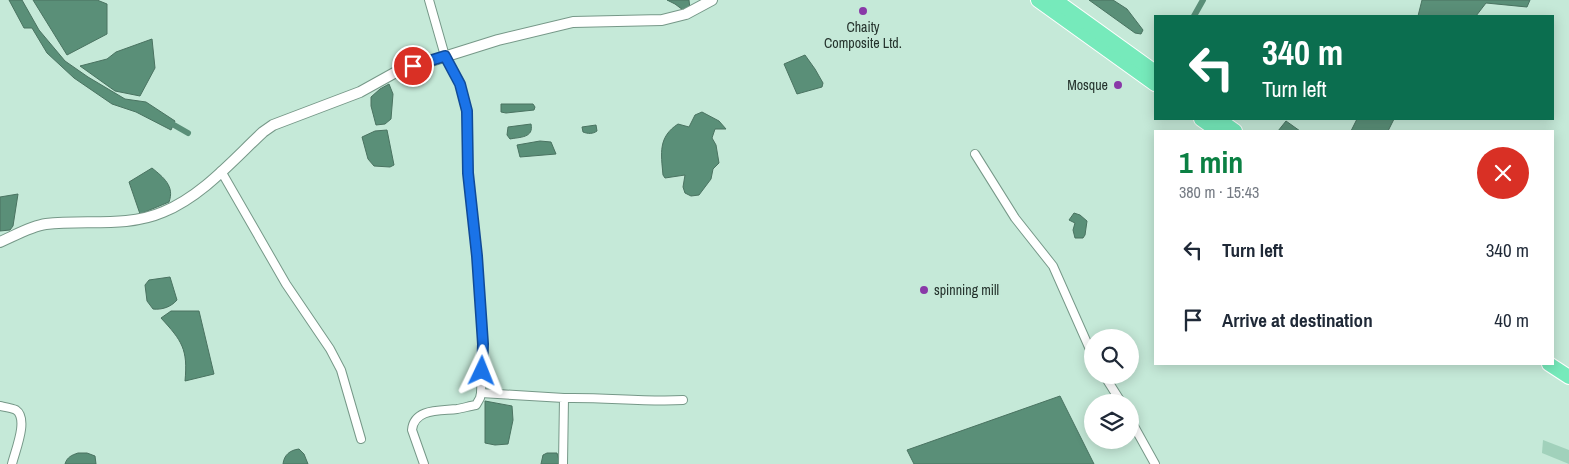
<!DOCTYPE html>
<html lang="en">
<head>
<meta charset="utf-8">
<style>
  body { margin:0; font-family:"Archivo Narrow",sans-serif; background:#f6f6f7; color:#1f2937; height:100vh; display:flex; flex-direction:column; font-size:19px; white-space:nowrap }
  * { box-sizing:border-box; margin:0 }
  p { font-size:16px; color:#747a83 }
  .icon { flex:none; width:28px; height:28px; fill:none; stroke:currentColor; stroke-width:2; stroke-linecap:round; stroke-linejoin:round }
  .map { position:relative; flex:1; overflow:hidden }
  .side { position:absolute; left:1154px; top:130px; width:400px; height:235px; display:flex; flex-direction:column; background:#fff; border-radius:0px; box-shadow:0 2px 12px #0003 }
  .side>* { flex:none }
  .banner { position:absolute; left:1154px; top:15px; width:400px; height:105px; border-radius:0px; box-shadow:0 2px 12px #0003; background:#0b6e4f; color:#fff; overflow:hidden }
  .fabs { position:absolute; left:1084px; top:329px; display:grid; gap:10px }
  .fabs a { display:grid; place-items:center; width:55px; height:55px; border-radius:50%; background:#fff; box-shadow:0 2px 12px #0003; font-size:25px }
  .pin { position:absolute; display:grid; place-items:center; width:42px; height:42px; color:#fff; margin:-21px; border:2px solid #fff; border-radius:50%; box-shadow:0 1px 5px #0007 }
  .me { position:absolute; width:55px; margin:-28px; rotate:2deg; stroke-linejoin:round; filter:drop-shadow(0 0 4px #0008) }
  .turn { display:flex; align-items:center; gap:18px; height:105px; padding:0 25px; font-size:22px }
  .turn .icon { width:65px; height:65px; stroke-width:2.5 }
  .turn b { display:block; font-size:35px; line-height:42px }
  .round { display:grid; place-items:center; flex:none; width:52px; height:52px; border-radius:26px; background:#f6f6f7 }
  .summary { display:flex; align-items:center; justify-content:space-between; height:85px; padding:0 25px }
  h1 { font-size:30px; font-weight:800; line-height:38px; color:#0b8043 }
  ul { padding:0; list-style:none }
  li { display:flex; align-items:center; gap:15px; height:70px; padding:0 25px }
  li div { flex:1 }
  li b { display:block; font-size:19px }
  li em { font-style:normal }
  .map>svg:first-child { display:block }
</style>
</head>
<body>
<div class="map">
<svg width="1569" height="464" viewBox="0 0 1569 464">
  <rect width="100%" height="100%" fill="#c5e9d8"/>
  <path fill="#a1d1bb" d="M1543 440 1569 450V464L1542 453Z"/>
  <g fill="#5a8f78" stroke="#4a7361">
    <path d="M9 0H22L39 30 65 61 88 77 125 99 146 102 175 121 171 130 136 112 112 104 74 78 47 53 32 28H24Z"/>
    <path d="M33 0H97L107 4V34L67 55Z"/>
    <path d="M667 0H689L690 9 683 10 675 4Z"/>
    <path d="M1089 0H1113L1127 9 1143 30 1141 34 1135 33Z"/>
    <path d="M1422 0H1530L1527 7 1486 3 1476 16H1418Z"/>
    <path d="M152 39 155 68 140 96 115 91 80 66 107 59 116 52Z"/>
    <path d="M805 55 815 69 823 83 822 87 797 94 784 64Z"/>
    <path d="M389 84 393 94 391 119 385 124 376 125 371 106V97L380 89Z"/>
    <path d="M501 104H533L535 107 534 110 506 113 501 112Z"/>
    <path d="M702 112 719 121 726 129H715L712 138 716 145 719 163 713 169 711 179 699 195 691 196 685 193 683 187 685 175 665 178 663 175C661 153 658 137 678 124L689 127 695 115Z"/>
    <path d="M1357 119H1394L1388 131H1351Z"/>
    <path d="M1286 121 1300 131H1278Z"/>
    <path d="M531 124C534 138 520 137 510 139L507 135 508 127Z"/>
    <path d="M596 125 597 131C593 134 588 134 583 132L582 127Z"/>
    <path d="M387 130 394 165 390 167 374 166 368 159 362 137 375 131Z"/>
    <path d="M540 141 551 142 556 154 520 157 517 145Z"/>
    <path d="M152 168C163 177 175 186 169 202L140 214 129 182Z"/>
    <path d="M18 194 13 226 10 230 0 231V197Z"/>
    <path d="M1074 213 1080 215 1087 221 1085 235 1083 238H1075L1073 230 1075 223 1069 220Z"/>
    <path d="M170 277 177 300C171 307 162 310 153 309L147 301 145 285 149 280Z"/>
    <path d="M171 311H199L214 374 185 381C188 349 182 341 161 318Z"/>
    <path d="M1060 396 1094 464H914L907 450Z"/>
    <path d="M485 401 512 406 513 420 508 444 495 445 485 443Z"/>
    <path d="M299 449 304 454 308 464H283C284 455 290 450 299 449Z"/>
    <path d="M78 453H87L95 456 96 464H65C67 457 72 455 78 453Z"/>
    <path d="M547 453H557L560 464H541L543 455Z"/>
  </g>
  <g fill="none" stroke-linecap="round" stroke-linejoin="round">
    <g stroke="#5a8f78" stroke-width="6">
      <path d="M1194 16 1203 0"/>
      <path d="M167 121 188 133"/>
    </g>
    <defs>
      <g id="street">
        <path d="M975 154 1015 218 1053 266 1092 354"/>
        <path d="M221 171 286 284 330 349 341 370 361 439"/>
        <path d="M1104 375 1121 402"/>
        <path d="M481 393 564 398 563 464"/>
        <path d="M564 398C604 397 643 402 683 400"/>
        <path d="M0 406C5 407 12 408 16 410 29 419 15 451 12 464"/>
        <path d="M1130 419 1155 464"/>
        <path d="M424 464 412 430C414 408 441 411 457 409 463 408 470 406 476 405L480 398 481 393 483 343 477 256 468 173 467 111 460 84 445 56 429 0"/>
      </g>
      <path id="secondary" d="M0 242C14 236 31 226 46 224 84 219 126 228 163 212 202 196 232 161 263 132L273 125 360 92 396 72 498 40 573 22 662 20 686 14 712 0"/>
      <g id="highway">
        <path d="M1038 0 1155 84"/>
        <path d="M1055 0 1155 72"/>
        <path d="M1201 119 1218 131"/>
        <path d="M1218 119 1235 131"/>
        <path d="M1549 364 1569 377"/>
      </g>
    </defs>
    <use href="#street" stroke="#769888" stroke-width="10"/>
    <use href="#secondary" stroke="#769888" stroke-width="12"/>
    <use href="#highway" stroke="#fff" stroke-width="16"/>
    <use href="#street" stroke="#fff" stroke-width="8"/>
    <use href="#secondary" stroke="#fff" stroke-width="10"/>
    <use href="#highway" stroke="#76eabb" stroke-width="14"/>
  </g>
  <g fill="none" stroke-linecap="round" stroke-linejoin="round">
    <defs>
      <path id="route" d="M413 66 445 56 460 84 467 111 468 173 477 256 483 344 482 371"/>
    </defs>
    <use href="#route" stroke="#114b97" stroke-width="12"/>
    <use href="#route" stroke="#1a73e8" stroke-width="9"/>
  </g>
  <g fill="#8939a8" stroke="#c5e9d8" stroke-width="2">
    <circle cx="863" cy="11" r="5"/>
    <circle cx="1118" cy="85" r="5"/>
    <circle cx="924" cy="290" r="5"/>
  </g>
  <g text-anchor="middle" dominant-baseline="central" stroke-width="4.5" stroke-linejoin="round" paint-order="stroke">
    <g font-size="14" fill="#24322c" stroke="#c5e9d8">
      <text x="863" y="27">Chaity<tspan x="863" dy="16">Composite Ltd.</tspan></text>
      <text x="1108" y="85" text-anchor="end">Mosque</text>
      <text x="934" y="290" text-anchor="start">spinning mill</text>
    </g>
  </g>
</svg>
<div class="fabs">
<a><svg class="icon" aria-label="search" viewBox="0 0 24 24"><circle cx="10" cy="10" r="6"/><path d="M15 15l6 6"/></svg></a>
<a><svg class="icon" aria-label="layers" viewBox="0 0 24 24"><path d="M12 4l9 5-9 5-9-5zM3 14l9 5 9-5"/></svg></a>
</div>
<div class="pin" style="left:413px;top:66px;background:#d93025"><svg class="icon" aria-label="arrive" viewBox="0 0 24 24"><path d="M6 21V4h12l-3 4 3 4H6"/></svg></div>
<svg class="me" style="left:482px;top:371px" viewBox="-20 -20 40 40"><path d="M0-17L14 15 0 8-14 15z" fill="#1a73e8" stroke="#fff" stroke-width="4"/></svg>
<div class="banner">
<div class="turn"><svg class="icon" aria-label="left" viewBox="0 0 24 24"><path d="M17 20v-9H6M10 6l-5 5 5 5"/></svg><div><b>340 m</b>Turn left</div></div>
</div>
<section class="side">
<div class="summary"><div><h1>1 min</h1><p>380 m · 15:43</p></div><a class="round" style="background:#d93025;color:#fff"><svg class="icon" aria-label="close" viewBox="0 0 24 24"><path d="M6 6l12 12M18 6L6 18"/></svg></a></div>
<ul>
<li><svg class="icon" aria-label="left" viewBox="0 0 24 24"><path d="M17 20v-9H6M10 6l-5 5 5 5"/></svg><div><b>Turn left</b></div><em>340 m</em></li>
<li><svg class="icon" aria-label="arrive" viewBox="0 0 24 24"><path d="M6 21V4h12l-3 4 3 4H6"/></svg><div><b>Arrive at destination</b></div><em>40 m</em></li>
</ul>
</section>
</div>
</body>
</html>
